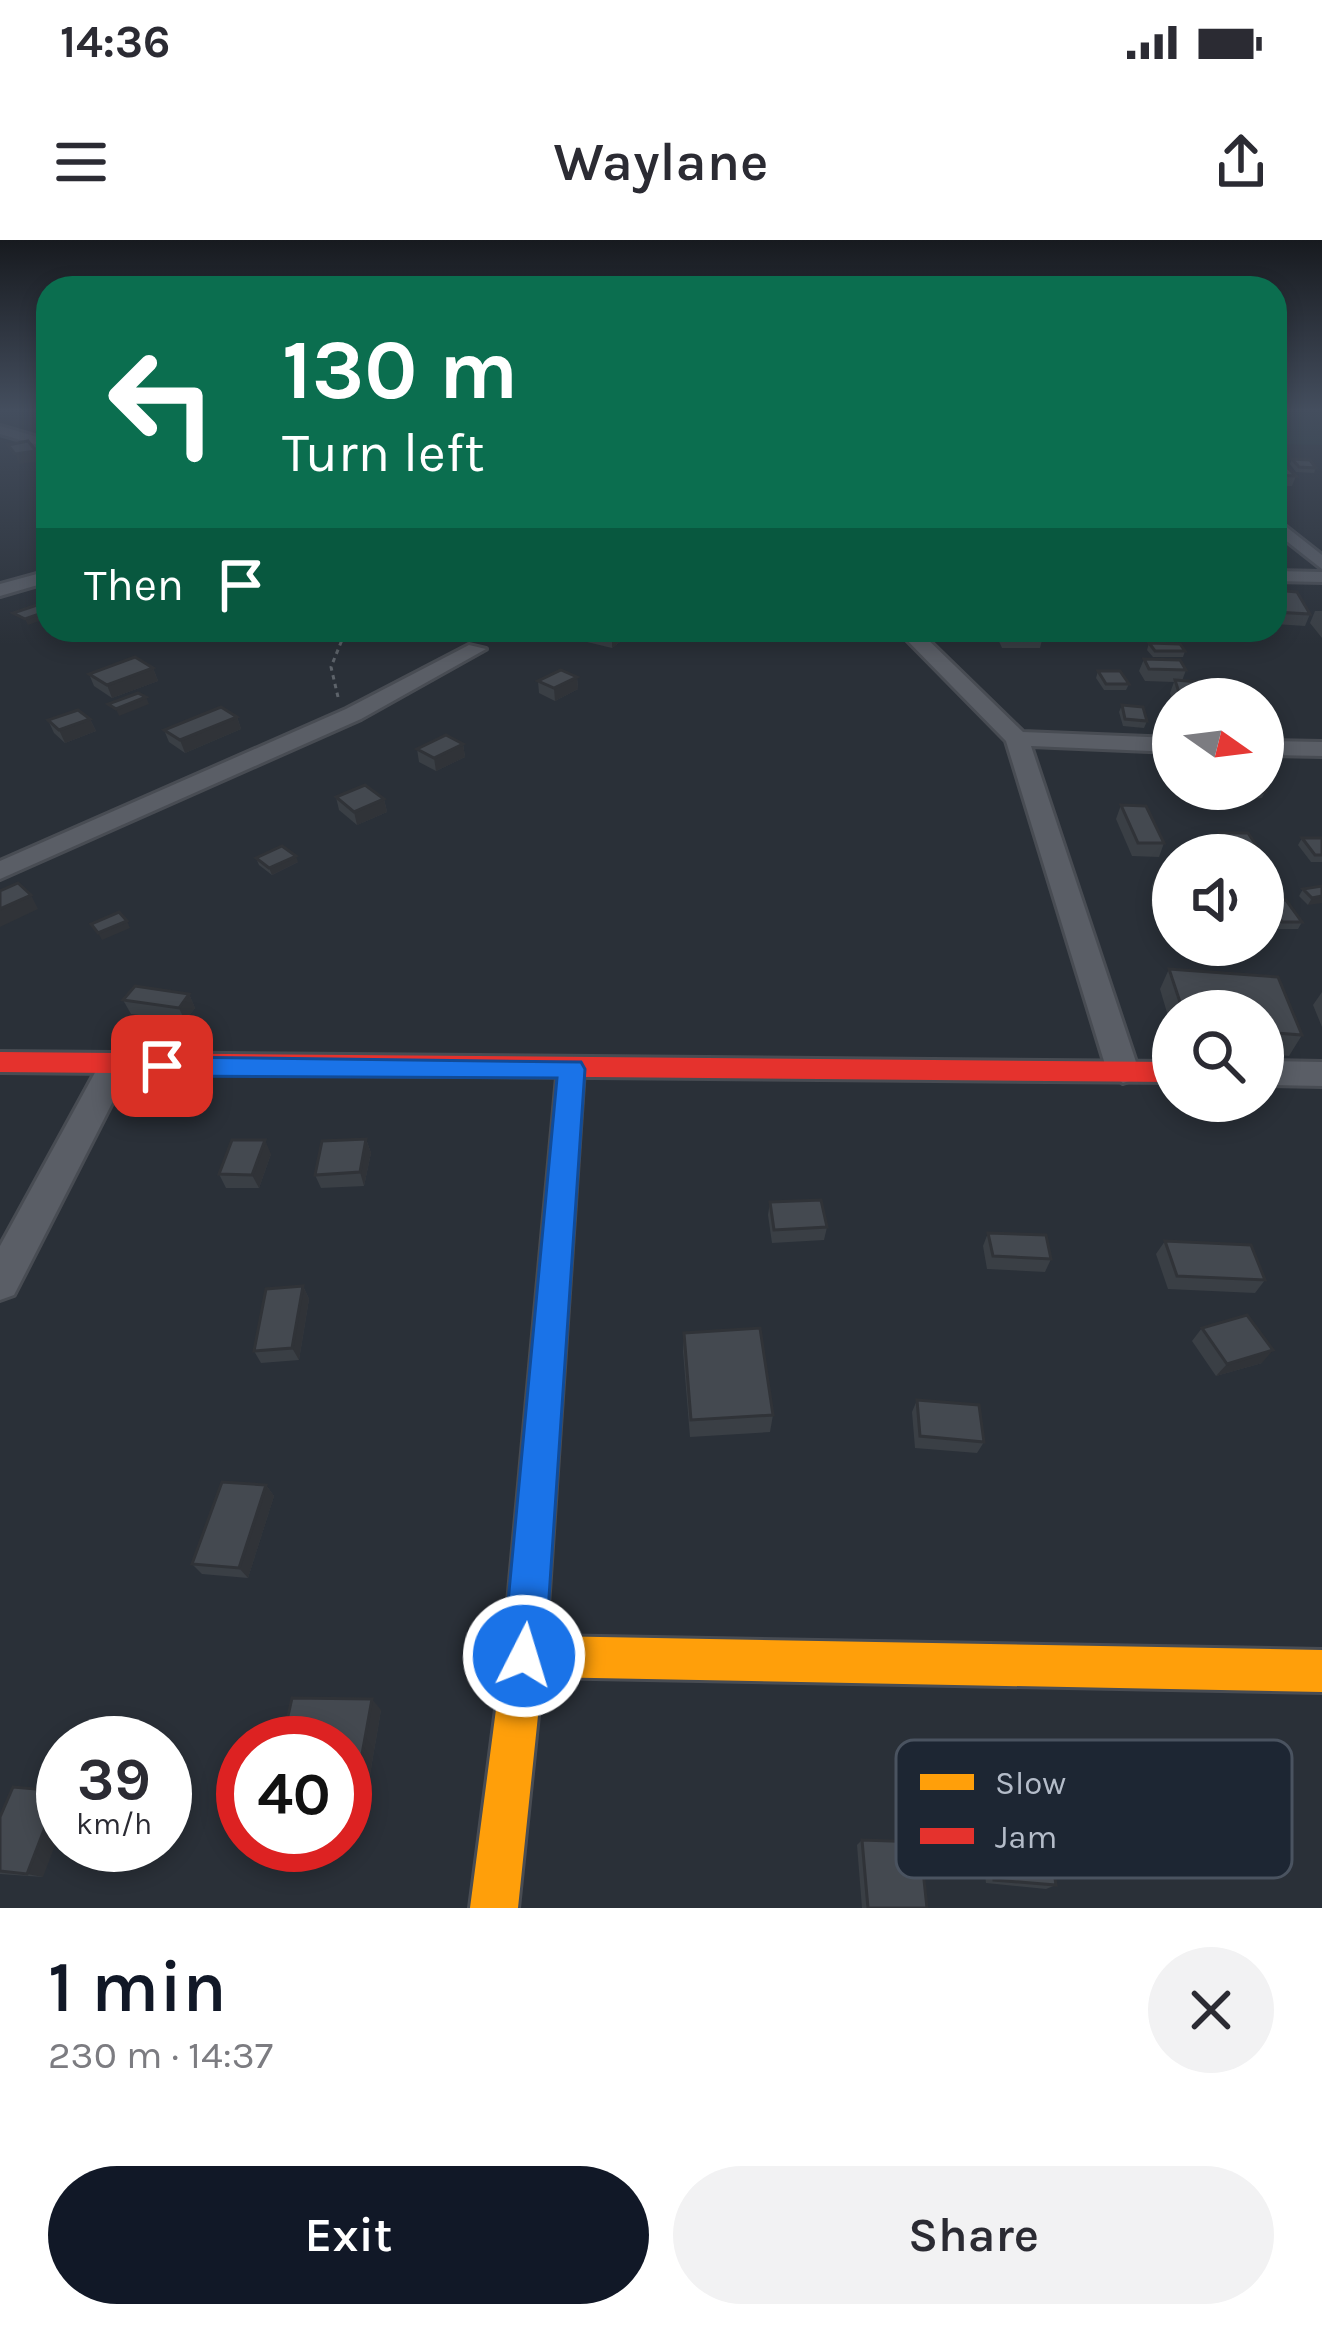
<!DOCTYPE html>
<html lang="en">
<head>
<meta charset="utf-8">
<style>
  body { margin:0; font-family:Karla,sans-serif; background:#f2f2f3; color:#2b2b33; height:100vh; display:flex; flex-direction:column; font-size:45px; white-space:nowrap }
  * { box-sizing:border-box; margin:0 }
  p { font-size:39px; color:#7c7c81 }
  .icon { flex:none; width:66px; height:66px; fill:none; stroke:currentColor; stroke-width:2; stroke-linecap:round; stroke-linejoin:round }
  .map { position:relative; height:1668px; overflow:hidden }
  .drawer { display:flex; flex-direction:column; background:#fff; flex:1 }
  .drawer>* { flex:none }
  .hud { position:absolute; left:36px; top:36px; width:1251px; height:366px; border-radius:36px; box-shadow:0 6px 18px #0003; background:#0b6e4f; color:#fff; overflow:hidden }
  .needle { width:78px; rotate:104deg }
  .buttons { position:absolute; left:1152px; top:438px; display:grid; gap:24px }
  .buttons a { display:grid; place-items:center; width:132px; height:132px; border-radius:50%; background:#fff; box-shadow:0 6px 18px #0003; font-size:60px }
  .speed { position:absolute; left:36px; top:1476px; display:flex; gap:24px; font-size:60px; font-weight:700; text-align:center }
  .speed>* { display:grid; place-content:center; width:156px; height:156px; border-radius:50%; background:#fff; box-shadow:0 6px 18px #0003; line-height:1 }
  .speed small { font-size:30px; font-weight:400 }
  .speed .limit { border:18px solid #d22; background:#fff; color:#111 }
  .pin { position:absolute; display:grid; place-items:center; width:102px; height:102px; color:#fff; margin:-51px; border-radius:24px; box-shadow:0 6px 18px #0006 }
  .me { position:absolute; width:132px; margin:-66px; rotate:5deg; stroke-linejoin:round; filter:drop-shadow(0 0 9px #0008) }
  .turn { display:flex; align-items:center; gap:42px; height:252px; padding:0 48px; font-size:54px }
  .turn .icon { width:156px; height:156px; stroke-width:2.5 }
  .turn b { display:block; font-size:84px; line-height:102px }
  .then { display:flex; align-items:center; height:114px; padding:0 48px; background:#0003; gap:24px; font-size:45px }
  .round { display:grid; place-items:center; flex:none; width:126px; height:126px; border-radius:63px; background:#f2f2f3 }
  .overview { display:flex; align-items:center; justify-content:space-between; height:204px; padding:0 48px }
  h1 { font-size:72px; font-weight:600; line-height:90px; color:#111827 }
  .action { display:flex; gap:24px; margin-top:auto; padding:24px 48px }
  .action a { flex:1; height:138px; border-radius:72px; background:#111827; color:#fff; font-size:48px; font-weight:600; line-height:138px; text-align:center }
  .action a+a { background:#f2f2f3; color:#2b2b33 }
  .status { display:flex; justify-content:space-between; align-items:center; height:84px; padding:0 60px; background:#fff; direction:ltr }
  .status svg { height:33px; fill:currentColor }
  header { display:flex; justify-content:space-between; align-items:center; height:156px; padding:0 48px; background:#fff; font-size:54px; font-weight:600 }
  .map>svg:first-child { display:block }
</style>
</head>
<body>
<div class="status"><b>14:36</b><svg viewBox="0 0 49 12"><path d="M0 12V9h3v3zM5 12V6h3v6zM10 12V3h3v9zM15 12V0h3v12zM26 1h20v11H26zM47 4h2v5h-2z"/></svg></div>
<header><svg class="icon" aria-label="menu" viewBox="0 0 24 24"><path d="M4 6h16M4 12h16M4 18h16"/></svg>Waylane<svg class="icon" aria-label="share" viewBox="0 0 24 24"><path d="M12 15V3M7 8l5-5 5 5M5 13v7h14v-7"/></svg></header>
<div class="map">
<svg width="1322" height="1668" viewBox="0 0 1322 1668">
  <rect width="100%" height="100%" fill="#2a3038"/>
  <path fill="#273a3e" d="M1275 172H1322V205L1275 204Z"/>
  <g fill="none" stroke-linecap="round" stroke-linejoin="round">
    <defs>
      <g id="street">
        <path d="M0 186 48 200V208L0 194Z"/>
        <path d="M1275 278 1322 315V329L1275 292Z"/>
        <path d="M48 331V342L0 356V344Z"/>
        <path d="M1275 331 1322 332V342L1275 341Z"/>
        <path d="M897 390H918L1023 492 1173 498V512L1031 506 1139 831 1135 839 1123 843 1107 831 1006 501Z"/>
        <path d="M469 405 486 409 361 479 0 639V621L346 469Z"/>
        <path d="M1263 501 1322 502V516L1263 515Z"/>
        <path d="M115 814 131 826 14 1055 0 1060V1006L103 818Z"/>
        <path d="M1263 821 1322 822V846L1263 845Z"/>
      </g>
      <path id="slow" d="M564 819 581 822 584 829 546 1396 1322 1410V1452L542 1437 518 1668H470L503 1416 557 837 551 829Z"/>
      <path id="jam" d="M0 812 1173 822V842L0 832Z"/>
    </defs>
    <use href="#street" stroke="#484c53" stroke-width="6"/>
    <use href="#slow" stroke="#484c53" stroke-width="6"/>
    <use href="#jam" stroke="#484c53" stroke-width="6"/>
    <path stroke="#5d636a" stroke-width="3" stroke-dasharray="4.5 4.5" stroke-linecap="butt" d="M338 457 331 427 346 390"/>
    <use href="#street" fill="#5a5e66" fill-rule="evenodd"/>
    <use href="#slow" fill="#ff9f0a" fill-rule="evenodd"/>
    <use href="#jam" fill="#e5322d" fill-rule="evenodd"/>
  </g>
  <g fill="#3a3f45">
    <path d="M1292 219 1316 228 1314 233 1296 232 1290 224Z"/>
    <path d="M1275 223 1296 236 1292 246H1275Z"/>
    <path d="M1275 350 1310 374 1305 386 1275 384Z"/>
    <path d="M1315 371H1322V398L1310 383Z"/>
    <path d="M587 390H624L625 398 612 408 587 402Z"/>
    <path d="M994 390H1040L1043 396 1040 408H1002Z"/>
    <path d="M1149 403 1185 411 1183 417H1153L1147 410Z"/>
    <path d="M1144 419 1186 430 1182 441 1217 459H1173V462L1170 453 1174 442 1145 441 1139 431Z"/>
    <path d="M153 428 158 441 112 458 94 446 89 434Z"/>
    <path d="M1098 431 1129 444 1126 450H1104L1096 438Z"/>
    <path d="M577 437 578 449 555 461 539 453 538 441Z"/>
    <path d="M1122 465 1147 481 1144 488 1123 486 1119 472Z"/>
    <path d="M237 477 241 489 185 513 169 502 164 490Z"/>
    <path d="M90 479 96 491 65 503 54 493 48 480Z"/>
    <path d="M463 504 465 517 436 531 419 522 417 509Z"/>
    <path d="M1169 525H1173V541L1166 532Z"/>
    <path d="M1237 549H1262L1265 552 1262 558 1246 559Z"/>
    <path d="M336 557 384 559 387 572 357 585 339 570Z"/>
    <path d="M1121 565 1164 603 1159 617 1132 616 1116 579Z"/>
    <path d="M1220 593 1258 608 1255 614 1227 615 1217 600Z"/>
    <path d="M1302 598H1322V622H1311L1298 605Z"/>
    <path d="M256 618 298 622 272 635 259 625Z"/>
    <path d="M1158 632 1173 635V670L1151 666 1152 645Z"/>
    <path d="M1322 646 1308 665 1299 656 1303 649Z"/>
    <path d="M1267 660 1302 682 1298 689H1278L1264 667Z"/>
    <path d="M1169 729 1278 737 1302 795 1289 816 1263 813V771H1173V793L1160 749Z"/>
    <path d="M1322 752V787L1313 765Z"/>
    <path d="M189 754 195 768 185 781 131 774 123 760Z"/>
    <path d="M366 899 371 913 364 946 321 948 315 935Z"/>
    <path d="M271 914 259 948H226L219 934Z"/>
    <path d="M770 962 827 987 824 1000 772 1003 768 975Z"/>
    <path d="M988 993 1051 1019 1045 1032 987 1029 983 1006Z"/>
    <path d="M1165 1001 1265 1040 1255 1053 1168 1049 1156 1014Z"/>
    <path d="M303 1046 309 1059 299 1120 261 1123 254 1111Z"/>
    <path d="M1202 1088 1262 1123 1216 1136 1192 1101Z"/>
    <path d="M684 1093 773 1175 770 1192 690 1197 683 1111Z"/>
    <path d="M917 1160 984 1202 977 1213 915 1208 912 1172Z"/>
    <path d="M266 1245 274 1256 248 1338 202 1334 192 1324Z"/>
    <path d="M381 1470 360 1593H345V1503Z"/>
    <path d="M984 1554 1056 1645 1046 1649 986 1643 976 1560Z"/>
    <path d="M0 1577 43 1637 0 1634Z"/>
    <path d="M862 1600 927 1668H862L857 1605Z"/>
  </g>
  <g fill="#303338">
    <path d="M36 211 40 221 19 224 15 214Z"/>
    <path d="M48 371V378L28 385 25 379Z"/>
    <path d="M619 390H624L625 398 612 408V396Z"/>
    <path d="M153 428 158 441 112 458 107 445Z"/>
    <path d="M577 437 578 449 555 461 554 448Z"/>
    <path d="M146 457 149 464 119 476 116 469Z"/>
    <path d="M237 477 241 489 185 513 180 500Z"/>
    <path d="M90 479 96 491 65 503 59 490Z"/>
    <path d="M463 504 465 517 436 531 434 518Z"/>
    <path d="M384 559 387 572 357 585 354 572Z"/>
    <path d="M296 616 298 622 272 635 269 628Z"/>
    <path d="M31 655 38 669 0 687V669Z"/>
    <path d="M1322 656V663L1308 665 1312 658Z"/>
    <path d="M127 681 130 688 102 700 98 693Z"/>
    <path d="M189 754 195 768 185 781 179 768Z"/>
    <path d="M366 899 371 913 364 946 360 932Z"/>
    <path d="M265 900 271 914 259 948 252 935Z"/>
    <path d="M303 1046 309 1059 299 1120 292 1108Z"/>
    <path d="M1273 1110 1262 1123 1216 1136 1227 1124Z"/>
    <path d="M266 1245 274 1256 248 1338 239 1328Z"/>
    <path d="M372 1459 381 1470 360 1593 349 1586Z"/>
    <path d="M59 1551 63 1552V1584L43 1637 27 1634Z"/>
  </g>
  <g fill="#444950" stroke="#303338" stroke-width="3">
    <path d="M28 201 36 211 15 214 8 205Z"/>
    <path d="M1292 219 1310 220 1316 228 1299 227Z"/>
    <path d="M1282 222 1296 236 1275 235V223Z"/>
    <path d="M48 258V267H46L39 260Z"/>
    <path d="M1275 350 1297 352 1310 374 1275 372Z"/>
    <path d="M37 365 48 371 25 379 13 373Z"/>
    <path d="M586 390H619L612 396Z"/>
    <path d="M1003 390H1040L1043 396 1005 395Z"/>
    <path d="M1149 403 1180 404 1185 411H1155Z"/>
    <path d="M135 417 153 428 107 445 89 434Z"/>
    <path d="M1144 419 1180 420 1186 430 1149 429Z"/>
    <path d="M561 430 577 437 554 448 538 441Z"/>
    <path d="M1098 431H1120L1129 444H1106Z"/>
    <path d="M1175 440 1211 443 1217 459H1181Z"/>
    <path d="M138 453 146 457 116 469 108 464Z"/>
    <path d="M1122 465 1143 467 1147 481 1125 479Z"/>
    <path d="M221 467 237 477 180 500 164 490Z"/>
    <path d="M78 470 90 479 59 490 48 480Z"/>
    <path d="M446 495 463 504 434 518 417 509Z"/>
    <path d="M365 545 384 559 354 572 336 557Z"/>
    <path d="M1246 549H1262L1265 552 1250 553Z"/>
    <path d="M1121 565 1146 566 1164 603H1138Z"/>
    <path d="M1220 593H1248L1258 608H1230Z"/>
    <path d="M1302 598H1322V615H1315Z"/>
    <path d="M282 606 296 616 269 628 256 618Z"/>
    <path d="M1158 632 1173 635V655L1157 652Z"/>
    <path d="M18 643 31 655 0 669V651Z"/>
    <path d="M1322 646V656L1312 658 1303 649Z"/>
    <path d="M1267 660H1286L1302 682H1282Z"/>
    <path d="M119 672 127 681 98 693 91 684Z"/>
    <path d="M1169 729 1278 737 1302 795 1263 792V771H1183Z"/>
    <path d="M135 746 189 754 179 768 123 760Z"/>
    <path d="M366 899 360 932 315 935 322 901Z"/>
    <path d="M232 900H265L252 935 219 934Z"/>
    <path d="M821 960 827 987 774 990 770 962Z"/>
    <path d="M988 993 1046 995 1051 1019 993 1016Z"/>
    <path d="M1165 1001 1251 1005 1265 1040 1177 1036Z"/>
    <path d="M303 1046 292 1108 254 1111 266 1049Z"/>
    <path d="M1247 1075 1273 1110 1227 1124 1202 1088Z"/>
    <path d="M760 1088 773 1175 691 1180 684 1093Z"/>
    <path d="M917 1160 979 1165 984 1202 920 1196Z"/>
    <path d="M222 1242 266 1245 239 1328 192 1324Z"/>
    <path d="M292 1458 372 1459 349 1586H345V1503H282Z"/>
    <path d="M13 1547 59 1551 27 1634 0 1631V1577Z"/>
    <path d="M984 1554 1043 1559 1056 1645 994 1640Z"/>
    <path d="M862 1600 920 1602 927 1668H868Z"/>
  </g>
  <linearGradient id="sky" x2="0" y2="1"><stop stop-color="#171a1f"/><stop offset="0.42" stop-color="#444e5e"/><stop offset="1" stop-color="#444e5e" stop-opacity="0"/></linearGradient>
  <rect width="1322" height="405" fill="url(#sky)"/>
  <path fill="#1a73e8" stroke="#114b97" stroke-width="3" d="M162 817 581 822 585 829 545 1416 539 1430 524 1437 509 1430 503 1416 557 838 162 836 148 826Z"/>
  <rect x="896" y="1500" width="396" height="138" rx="18" fill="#1d2633" stroke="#4a5360" stroke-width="3"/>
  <rect x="920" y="1534" width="54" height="16" fill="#ff9f0a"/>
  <rect x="920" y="1588" width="54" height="16" fill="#e5322d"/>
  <g font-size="33" fill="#b4bcc9">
    <text x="995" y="1554">Slow</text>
    <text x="995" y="1608">Jam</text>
  </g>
</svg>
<div class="buttons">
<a><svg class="needle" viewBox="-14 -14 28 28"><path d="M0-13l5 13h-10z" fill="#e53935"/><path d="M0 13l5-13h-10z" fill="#7c7c81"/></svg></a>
<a><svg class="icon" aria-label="sound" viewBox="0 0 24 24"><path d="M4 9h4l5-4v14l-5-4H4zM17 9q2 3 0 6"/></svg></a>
<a><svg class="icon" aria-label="search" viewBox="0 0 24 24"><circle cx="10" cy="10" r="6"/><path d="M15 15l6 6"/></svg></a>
</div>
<div class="speed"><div>39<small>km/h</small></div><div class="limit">40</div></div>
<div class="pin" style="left:162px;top:826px;background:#d93025"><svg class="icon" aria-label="arrive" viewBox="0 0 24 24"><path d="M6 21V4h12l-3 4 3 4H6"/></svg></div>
<svg class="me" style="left:524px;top:1416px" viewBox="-20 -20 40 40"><circle r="17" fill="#1a73e8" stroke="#fff" stroke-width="3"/><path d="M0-11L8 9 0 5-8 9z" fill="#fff"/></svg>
<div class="hud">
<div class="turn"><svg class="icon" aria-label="left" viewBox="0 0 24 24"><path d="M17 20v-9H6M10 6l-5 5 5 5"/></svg><div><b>130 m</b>Turn left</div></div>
<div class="then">Then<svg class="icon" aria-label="arrive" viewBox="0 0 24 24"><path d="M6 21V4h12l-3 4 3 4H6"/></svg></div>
</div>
</div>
<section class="drawer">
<div class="overview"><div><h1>1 min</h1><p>230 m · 14:37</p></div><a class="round"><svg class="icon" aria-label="close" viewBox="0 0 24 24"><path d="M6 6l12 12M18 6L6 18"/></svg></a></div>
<div class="action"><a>Exit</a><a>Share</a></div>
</section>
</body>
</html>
